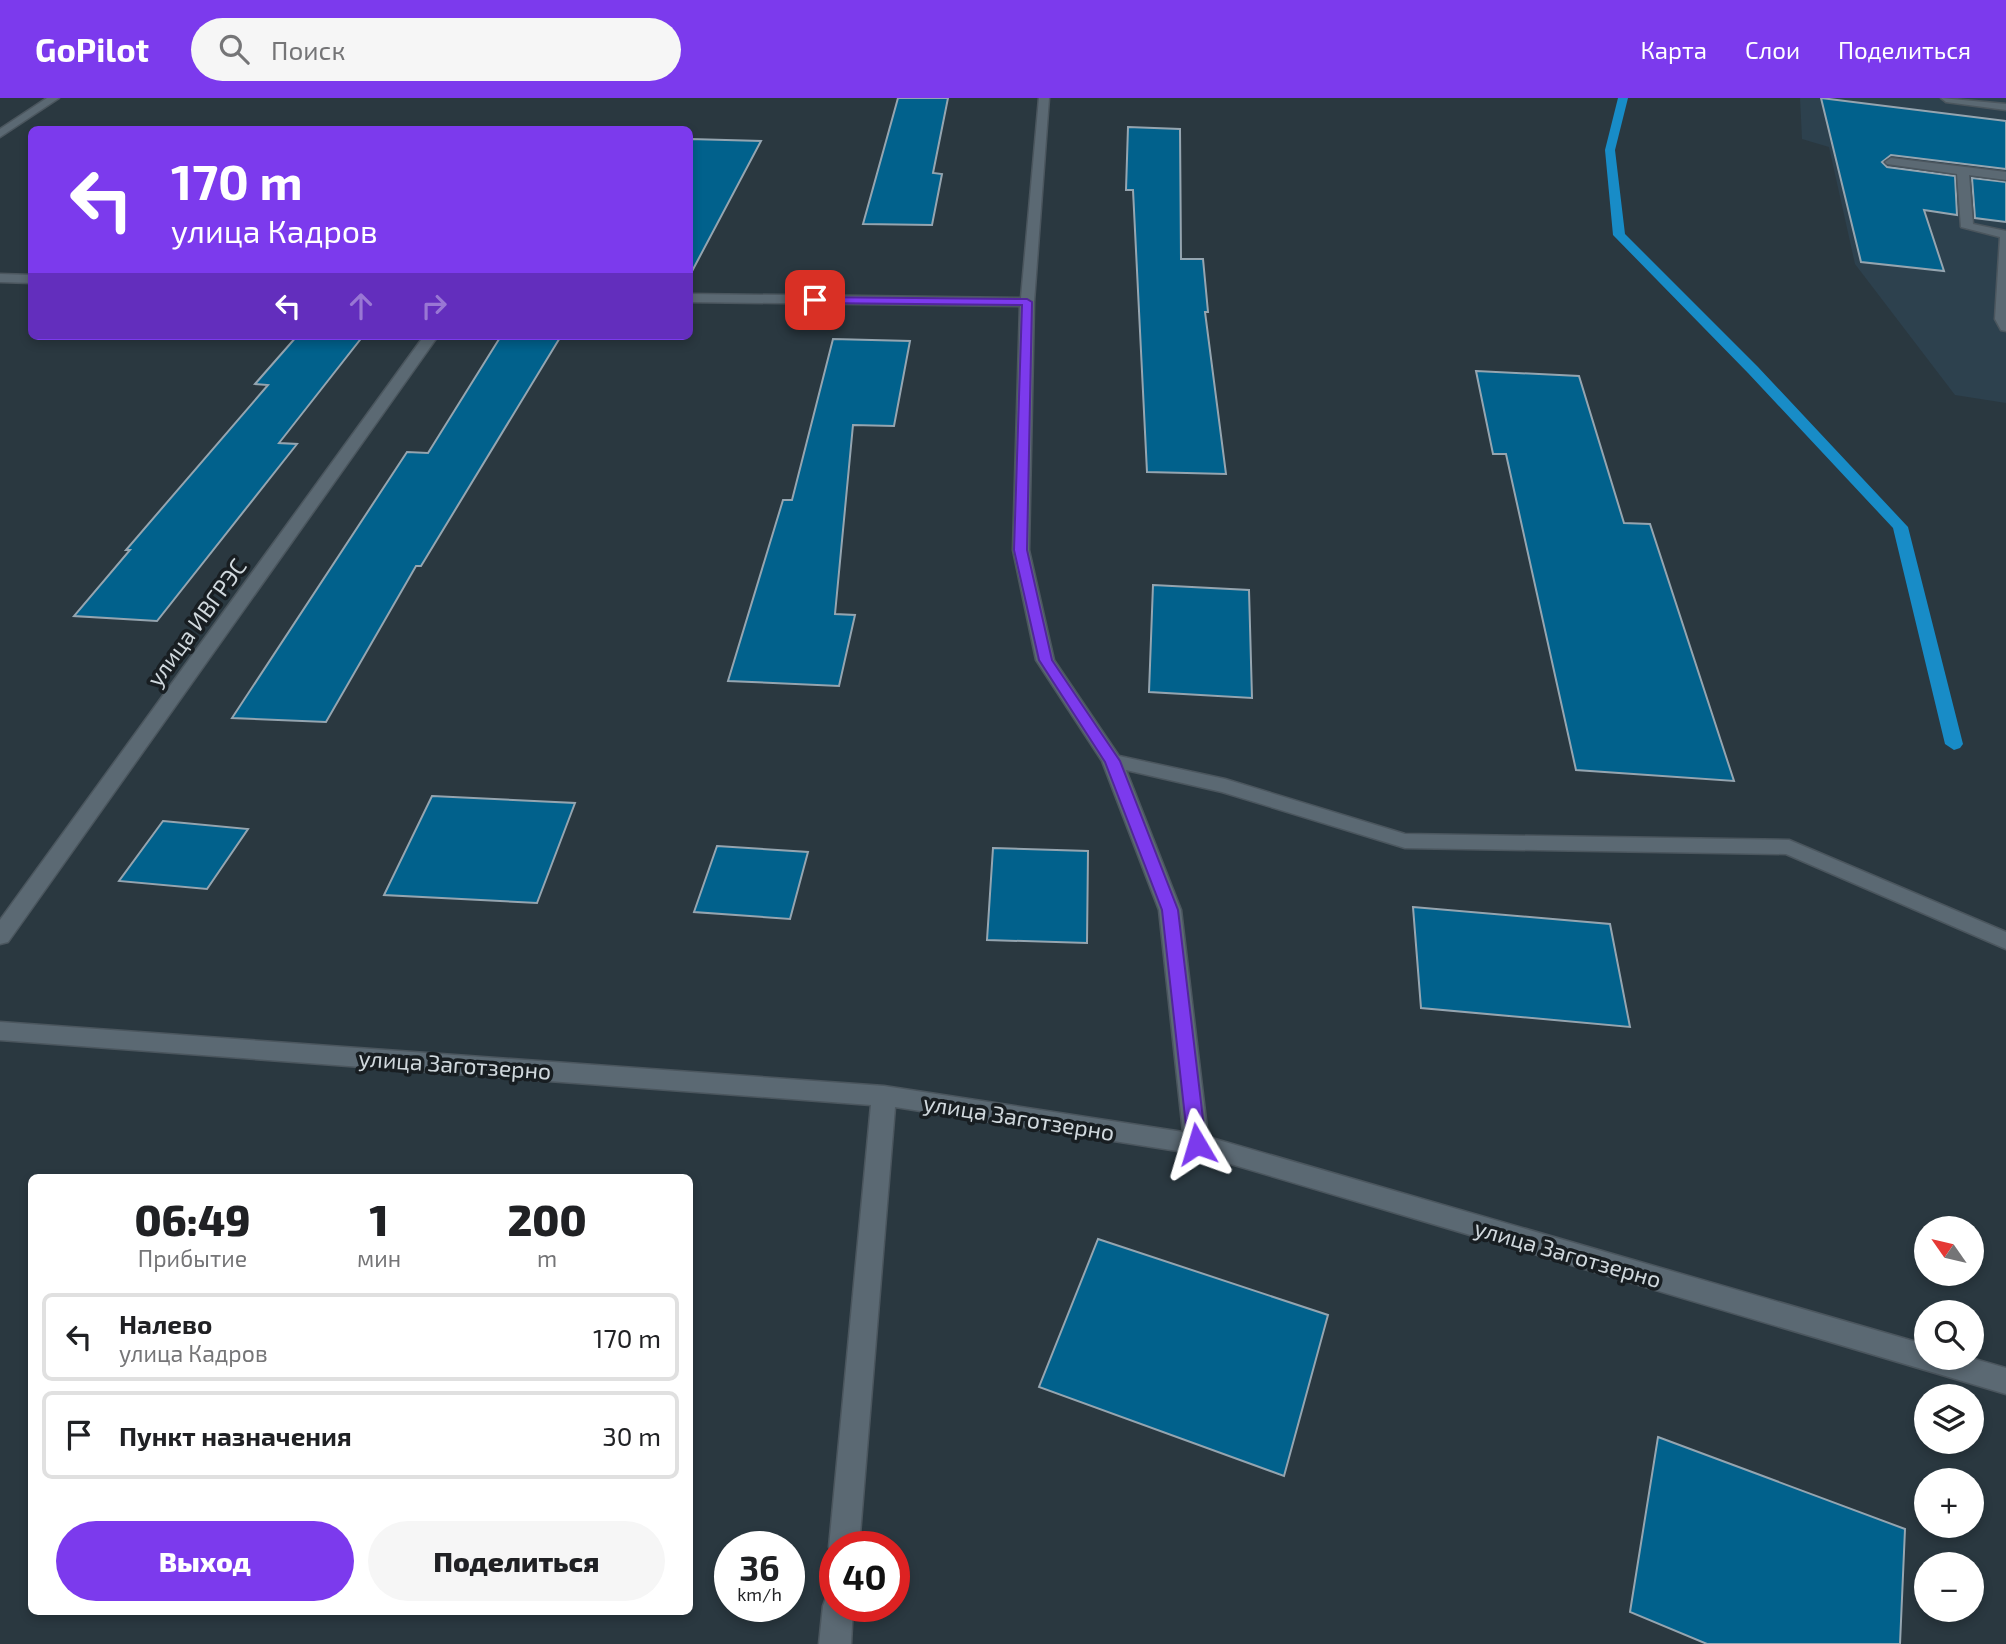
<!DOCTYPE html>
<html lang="ru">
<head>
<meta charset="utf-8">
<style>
  body { margin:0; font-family:"Exo 2",sans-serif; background:#f6f6f6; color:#202124; height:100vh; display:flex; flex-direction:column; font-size:26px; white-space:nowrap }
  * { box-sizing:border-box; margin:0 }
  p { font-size:23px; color:#757577 }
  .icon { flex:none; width:38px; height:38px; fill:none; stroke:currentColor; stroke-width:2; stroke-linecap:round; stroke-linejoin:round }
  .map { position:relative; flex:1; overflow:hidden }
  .details { position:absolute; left:28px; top:1076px; width:665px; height:441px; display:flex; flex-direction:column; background:#fff; border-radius:10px; box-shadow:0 4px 10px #0003 }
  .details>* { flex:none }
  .hud { position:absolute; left:28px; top:28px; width:665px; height:214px; border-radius:10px; box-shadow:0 4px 10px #0003; background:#7c3aed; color:#fff; overflow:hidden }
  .needle { width:46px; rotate:304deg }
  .tools { position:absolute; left:1914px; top:1118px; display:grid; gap:14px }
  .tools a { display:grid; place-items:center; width:70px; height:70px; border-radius:50%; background:#fff; box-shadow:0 4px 10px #0003; font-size:35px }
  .speed { position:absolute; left:714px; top:1433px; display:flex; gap:14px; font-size:35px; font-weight:700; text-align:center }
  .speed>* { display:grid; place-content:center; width:91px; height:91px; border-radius:50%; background:#fff; box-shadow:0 4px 10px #0003; line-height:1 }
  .speed small { font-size:18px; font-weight:400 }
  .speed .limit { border:10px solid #d22; background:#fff; color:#111 }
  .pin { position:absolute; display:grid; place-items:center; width:60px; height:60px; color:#fff; margin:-30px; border-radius:14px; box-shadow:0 4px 10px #0006 }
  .me { position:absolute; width:77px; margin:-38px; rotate:353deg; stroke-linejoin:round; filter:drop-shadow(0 0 5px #0008) }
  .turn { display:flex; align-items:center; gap:24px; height:147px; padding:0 28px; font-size:32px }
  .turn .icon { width:91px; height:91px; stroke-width:2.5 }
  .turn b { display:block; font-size:49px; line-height:60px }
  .lanes { display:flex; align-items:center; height:66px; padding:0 28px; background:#0003; justify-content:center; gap:35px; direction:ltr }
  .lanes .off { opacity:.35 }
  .eta { display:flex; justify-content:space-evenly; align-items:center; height:119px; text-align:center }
  .eta b { font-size:42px; font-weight:800; line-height:49px }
  .cta { display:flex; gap:14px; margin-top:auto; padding:14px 28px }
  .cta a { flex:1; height:80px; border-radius:42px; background:#7c3aed; color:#fff; font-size:28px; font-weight:800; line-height:80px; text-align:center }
  .cta a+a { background:#f6f6f6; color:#202124 }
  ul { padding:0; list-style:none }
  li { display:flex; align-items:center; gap:21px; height:88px; margin:0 14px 10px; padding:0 14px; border:4px solid #e0e0e0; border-radius:10px }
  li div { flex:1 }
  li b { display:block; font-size:26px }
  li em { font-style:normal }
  header { display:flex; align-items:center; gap:42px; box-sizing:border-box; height:98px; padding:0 35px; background:#7c3aed; color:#fff }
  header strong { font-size:33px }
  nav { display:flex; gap:38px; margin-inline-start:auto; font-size:24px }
  .search { width:490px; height:63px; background:#f6f6f6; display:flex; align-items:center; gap:18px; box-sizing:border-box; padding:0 24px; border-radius:38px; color:#757577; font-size:26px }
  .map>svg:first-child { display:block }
</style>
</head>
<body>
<header>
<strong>GoPilot</strong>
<div class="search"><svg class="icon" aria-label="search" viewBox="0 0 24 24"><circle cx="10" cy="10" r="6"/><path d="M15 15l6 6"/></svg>Поиск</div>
<nav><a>Карта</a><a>Слои</a><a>Поделиться</a></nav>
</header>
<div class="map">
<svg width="2006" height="1546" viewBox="0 0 2006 1546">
  <rect width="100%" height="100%" fill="#2a3840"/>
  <path fill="#2d414e" d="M1800 0H2006V305L1955 297 1855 166 1829 49 1802 41Z"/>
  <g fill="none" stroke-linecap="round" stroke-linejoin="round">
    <path fill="#188cc7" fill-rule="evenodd" d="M1618 0H1628L1615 52 1625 136 1758 269 1908 429 1963 646 1960 650 1954 652 1945 646 1893 430 1748 275 1613 137 1605 52Z"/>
  </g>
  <g fill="#01618c" stroke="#95a5b0" stroke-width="2">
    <path d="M898 0H948L933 75 942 76 932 127 863 126Z"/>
    <path d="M1821 0 2006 23V71L1891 57 1882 64 1887 69 1955 78 1957 117 1924 112 1944 173 1861 164Z"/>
    <path d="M1128 29 1180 31 1181 161H1203L1208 214H1205L1226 376 1147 374 1133 92H1126Z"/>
    <path d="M690 41 761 43 690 177Z"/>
    <path d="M1972 80 2006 84V124L1975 120Z"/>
    <path d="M297 238H363L279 345 297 346 157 523 74 518 130 452H126L268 287 255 286Z"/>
    <path d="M501 238H561L421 468H416L326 624 232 620 407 354 428 355Z"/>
    <path d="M833 241 910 243 894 328 853 327 835 516 855 517 839 588 728 583 783 402H792Z"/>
    <path d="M1476 273 1579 278 1624 425 1650 426 1734 683 1576 672 1506 356H1493Z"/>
    <path d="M1153 487 1249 492 1252 600 1149 594Z"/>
    <path d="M432 698 575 705 537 805 384 797Z"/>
    <path d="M163 723 248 731 207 791 119 783Z"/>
    <path d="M717 748 808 754 790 821 694 814Z"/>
    <path d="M993 750 1088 753 1087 845 987 842Z"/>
    <path d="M1413 809 1610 826 1630 929 1421 910Z"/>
    <path d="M1098 1141 1328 1217 1284 1378 1039 1289Z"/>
    <path d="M1658 1339 1905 1431 1900 1546H1707L1630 1514Z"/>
  </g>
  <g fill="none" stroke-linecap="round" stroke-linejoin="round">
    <defs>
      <g id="minor">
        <path d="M47 0H59L0 39V31Z"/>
        <path d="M1039 0H1049L1034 204 1029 452 1054 562 1119 658 1225 681 1405 736 1789 742 2006 834V851L1786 756 1405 750 1222 694 1126 672 1181 812 1208 1039 1927 1247V1260H1971L2006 1270V1296L1197 1056 895 1009 859 1449H835V1460L829 1449 871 1007 0 942V924L884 988 1183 1034 1159 812 1102 663 1036 562 1013 452 1020 208 690 204V196L1021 200Z"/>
        <path d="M1941 0 2006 6V12L1946 4Z"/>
        <path d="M1891 60 2006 74V82L1969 77 1973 126 2006 133V233L2001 232 1995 221 2000 139 1961 129 1957 76 1887 66 1885 64Z"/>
        <path d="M0 176 32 177V185L0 184Z"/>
        <path d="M424 238H438L8 844 0 846V822Z"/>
        <path d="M835 1494V1508H853L851 1546H819L823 1508 827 1497Z"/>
      </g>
    </defs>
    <use href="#minor" stroke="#4b565e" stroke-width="3"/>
    <use href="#minor" fill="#5b6973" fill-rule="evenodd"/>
  </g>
  <path fill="#7c3aed" stroke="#51269a" stroke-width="2" d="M811 199 1027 201 1032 204 1027 452 1052 562 1120 663 1178 812 1206 1046 1204 1051 1197 1054 1190 1051 1188 1046 1162 812 1105 664 1039 562 1014 452 1022 207 815 205 810 202Z"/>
  <g text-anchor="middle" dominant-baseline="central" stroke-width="7" stroke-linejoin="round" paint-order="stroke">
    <g font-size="23" fill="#d0d8dd" stroke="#181e22">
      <text transform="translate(196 524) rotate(-54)">улица ИВГРЭС</text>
      <text transform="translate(455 966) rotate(4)">улица Заготзерно</text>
      <text transform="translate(1019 1019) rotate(9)">улица Заготзерно</text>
      <text transform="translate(1568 1155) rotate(16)">улица Заготзерно</text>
    </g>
  </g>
</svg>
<div class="tools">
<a><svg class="needle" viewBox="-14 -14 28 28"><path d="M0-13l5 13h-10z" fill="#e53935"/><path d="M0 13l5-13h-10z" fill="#757577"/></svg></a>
<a><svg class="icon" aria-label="search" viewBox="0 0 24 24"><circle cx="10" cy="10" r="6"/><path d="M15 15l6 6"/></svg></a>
<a><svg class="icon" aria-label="layers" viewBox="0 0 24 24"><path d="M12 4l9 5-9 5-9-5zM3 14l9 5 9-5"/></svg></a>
<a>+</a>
<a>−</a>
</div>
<div class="speed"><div>36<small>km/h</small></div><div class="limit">40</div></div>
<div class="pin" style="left:815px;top:202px;background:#d93025"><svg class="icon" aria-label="arrive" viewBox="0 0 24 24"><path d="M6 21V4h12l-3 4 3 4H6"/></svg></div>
<svg class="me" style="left:1197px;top:1046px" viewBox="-20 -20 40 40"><path d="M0-17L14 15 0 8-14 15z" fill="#7c3aed" stroke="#fff" stroke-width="4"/></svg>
<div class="hud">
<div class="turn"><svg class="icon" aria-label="left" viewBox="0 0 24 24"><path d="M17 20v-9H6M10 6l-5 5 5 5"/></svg><div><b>170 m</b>улица Кадров</div></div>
<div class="lanes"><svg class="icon" aria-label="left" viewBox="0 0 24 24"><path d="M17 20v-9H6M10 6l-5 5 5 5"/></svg><svg class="icon off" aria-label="ahead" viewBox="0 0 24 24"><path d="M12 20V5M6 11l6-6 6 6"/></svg><svg class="icon off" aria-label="right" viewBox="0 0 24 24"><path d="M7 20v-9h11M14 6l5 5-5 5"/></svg></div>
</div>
<section class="details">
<div class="eta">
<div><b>06:49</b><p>Прибытие</p></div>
<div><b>1</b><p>мин</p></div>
<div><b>200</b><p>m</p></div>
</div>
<ul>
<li><svg class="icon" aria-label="left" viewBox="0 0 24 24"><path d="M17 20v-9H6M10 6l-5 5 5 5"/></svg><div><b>Налево</b><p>улица Кадров</p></div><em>170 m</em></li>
<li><svg class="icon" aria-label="arrive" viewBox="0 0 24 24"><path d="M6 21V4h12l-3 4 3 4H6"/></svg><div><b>Пункт назначения</b></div><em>30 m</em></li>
</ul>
<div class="cta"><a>Выход</a><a>Поделиться</a></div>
</section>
</div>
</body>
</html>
